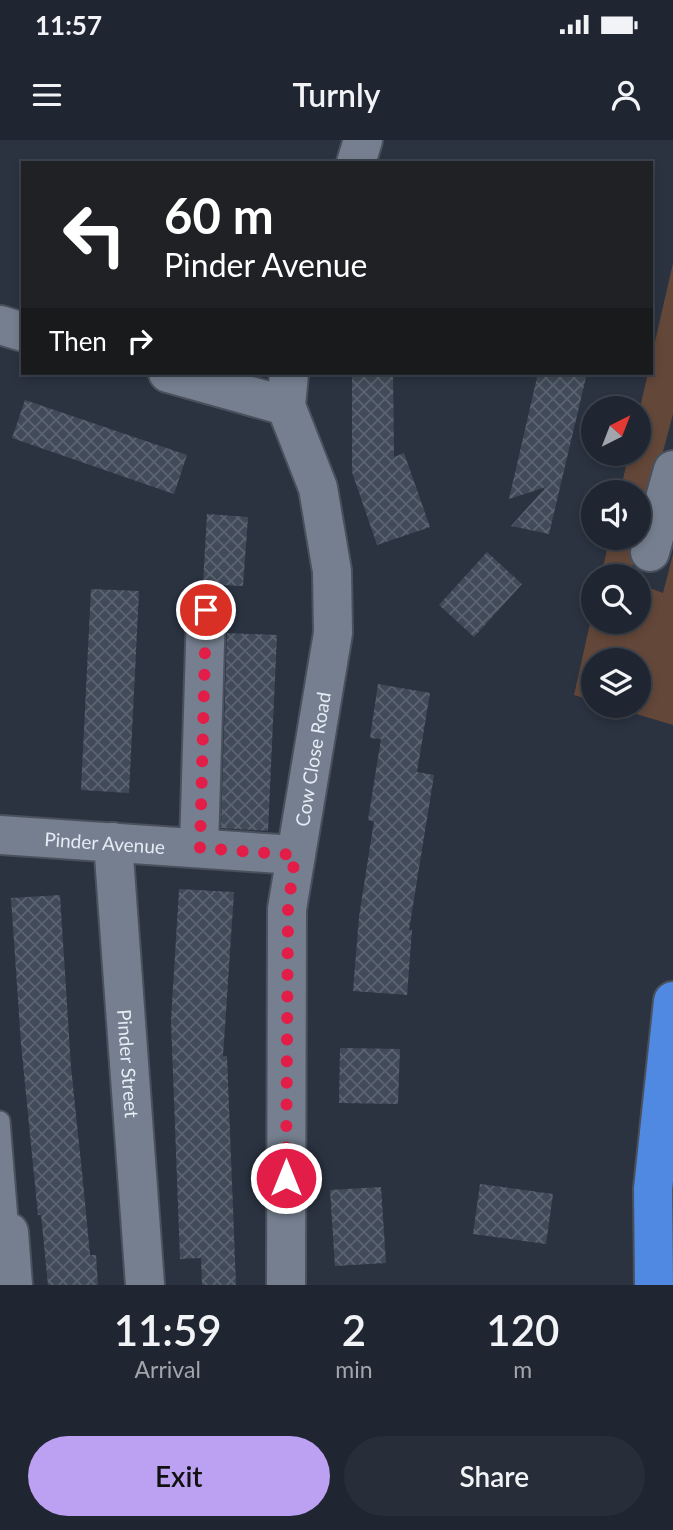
<!DOCTYPE html>
<html lang="en">
<head>
<meta charset="utf-8">
<style>
  body { margin:0; font-family:Lato,sans-serif; background:#282e39; color:#f1f3f6; height:100vh; display:flex; flex-direction:column; font-size:26px; white-space:nowrap }
  * { box-sizing:border-box; margin:0 }
  p { font-size:23px; color:#a2a5ab }
  .icon { flex:none; width:38px; height:38px; fill:none; stroke:currentColor; stroke-width:2; stroke-linecap:round; stroke-linejoin:round }
  .map { position:relative; height:1145px; overflow:hidden }
  .side { display:flex; flex-direction:column; background:#202631; flex:1 }
  .side>* { flex:none }
  .guide { position:absolute; left:21px; top:21px; width:632px; height:214px; border-radius:0px; box-shadow:0 4px 10px #0003,0 0 0 2px #3d434d; background:#202124; color:#fff; overflow:hidden }
  .needle { width:46px; rotate:42deg }
  .fabs { position:absolute; left:581px; top:256px; display:grid; gap:14px }
  .fabs a { display:grid; place-items:center; width:70px; height:70px; border-radius:50%; background:#202631; box-shadow:0 4px 10px #0003,0 0 0 2px #3d434d; font-size:35px }
  .pin { position:absolute; display:grid; place-items:center; width:60px; height:60px; color:#fff; margin:-30px; border:4px solid #fff; border-radius:50%; box-shadow:0 2px 7px #0007 }
  .me { position:absolute; width:77px; margin:-38px; rotate:0deg; stroke-linejoin:round; filter:drop-shadow(0 0 5px #0008) }
  .turn { display:flex; align-items:center; gap:24px; height:147px; padding:0 28px; font-size:32px }
  .turn .icon { width:91px; height:91px; stroke-width:2.5 }
  .turn b { display:block; font-size:49px; line-height:60px }
  .then { display:flex; align-items:center; height:66px; padding:0 28px; background:#0003; gap:14px; font-size:26px }
  .eta { display:flex; justify-content:space-evenly; align-items:center; height:119px; text-align:center }
  .eta b { font-size:42px; font-weight:600; line-height:49px }
  .button { display:flex; gap:14px; margin-top:auto; padding:14px 28px }
  .button a { flex:1; height:80px; border-radius:42px; background:#bca0f2; color:#111; font-size:28px; font-weight:600; line-height:80px; text-align:center }
  .button a+a { background:#282e39; color:#f1f3f6 }
  .status { display:flex; justify-content:space-between; align-items:center; height:49px; padding:0 35px; background:#202631; direction:ltr }
  .status svg { height:19px; fill:currentColor }
  header { display:flex; justify-content:space-between; align-items:center; height:91px; padding:0 28px; background:#202631; font-size:32px; font-weight:600 }
  .map>svg:first-child { display:block }
</style>
</head>
<body>
<div class="status"><b>11:57</b><svg viewBox="0 0 49 12"><path d="M0 12V9h3v3zM5 12V6h3v6zM10 12V3h3v9zM15 12V0h3v12zM26 1h20v11H26zM47 4h2v5h-2z"/></svg></div>
<header><svg class="icon" aria-label="menu" viewBox="0 0 24 24"><path d="M4 6h16M4 12h16M4 18h16"/></svg>Turnly<svg class="icon" aria-label="person" viewBox="0 0 24 24"><circle cx="12" cy="8" r="4"/><path d="M4 21q1-7 8-7t8 7"/></svg></header>
<div class="map">
<svg width="673" height="1145" viewBox="0 0 673 1145">
  <defs>
    <pattern id="building-cross-hatch" width="8" height="8" patternUnits="userSpaceOnUse" patternTransform="scale(1.75)"><rect width="8" height="8" fill="#414a58"/><path d="M0 0l8 8M0 8l8-8" fill="none" stroke="#5c6471"/></pattern>
  </defs>
  <rect width="100%" height="100%" fill="#2b3341"/>
  <g fill="#634739">
    <path d="M673 123V274L630 436H601L610 397H639V352H620L629 313H639V272L648 233H651V219Z"/>
    <path d="M673 414V585L606 565H639V520H593V561L574 555 593 470V481H639V444L663 453Z"/>
  </g>
  <g fill="url(#building-cross-hatch)">
    <path d="M352 233H393L394 317 404 313 430 387 377 405 352 332Z"/>
    <path d="M538 233H587L549 394 511 386 546 347 509 359Z"/>
    <path d="M25 260 187 315 174 354 12 298Z"/>
    <path d="M207 374 248 377 243 446 203 444Z"/>
    <path d="M487 412 522 444 474 497 439 465Z"/>
    <path d="M91 449 139 451 129 653 81 650Z"/>
    <path d="M227 493 277 495 268 691 221 688Z"/>
    <path d="M378 544 430 553 417 632 434 635 409 790H412L407 855 353 851 359 777 374 681 368 680 381 599 370 598Z"/>
    <path d="M179 749 234 752 223 916H227L236 1145H202L201 1118 180 1119 171 881Z"/>
    <path d="M60 755 71 927 83 1042 90 1115H96L98 1145H48L41 1075H38L21 904 11 758Z"/>
    <path d="M340 908 400 909 398 964 339 963Z"/>
    <path d="M480 1044 553 1054 546 1104 473 1094Z"/>
    <path d="M381 1047 386 1123 335 1126 330 1050Z"/>
  </g>
  <g fill="none" stroke-linecap="round" stroke-linejoin="round">
    <defs>
      <path id="lane" d="M0 981 9 1092"/>
      <g id="street">
        <path d="M356 23 363 0"/>
        <path d="M0 185 23 192"/>
        <path d="M168 233 286 266"/>
        <path d="M650 412 673 330"/>
        <path id="s1" d="M0 695 295 715"/>
        <path id="s2" d="M113 702 145 1145"/>
        <path d="M199 708 206 470"/>
        <path d="M9 1092 13 1145"/>
        <path id="s3" d="M286 1145 287 769 333 493 332 431 318 348 286 266 289 233"/>
      </g>
      <path id="highway" d="M654 1145 653 1049 673 861"/>
    </defs>
    <use href="#lane" stroke="#4a515d" stroke-width="23"/>
    <use href="#street" stroke="#4a515d" stroke-width="42"/>
    <use href="#highway" stroke="#4a515d" stroke-width="42"/>
    <use href="#lane" stroke="#757f8f" stroke-width="19"/>
    <use href="#street" stroke="#757f8f" stroke-width="38"/>
    <use href="#highway" stroke="#4f89e2" stroke-width="38"/>
  </g>
  <g fill="none" stroke-linecap="round" stroke-linejoin="round">
    <path stroke="#e11d48" stroke-width="12" stroke-dasharray="0 21.6" d="M206 470 200 708 295 715 288 769 286 1038"/>
  </g>
  <g text-anchor="middle" dominant-baseline="central" stroke-width="6" stroke-linejoin="round" paint-order="stroke">
    <g font-size="19" fill="#e6ecf5" stroke="#2b3341">
      <text stroke="none"><textPath href="#s3" startOffset="528">Cow Close Road</textPath></text>
      <text stroke="none"><textPath href="#s1" startOffset="105">Pinder Avenue</textPath></text>
      <text stroke="none"><textPath href="#s2" startOffset="222">Pinder Street</textPath></text>
    </g>
  </g>
</svg>
<div class="fabs">
<a><svg class="needle" viewBox="-14 -14 28 28"><path d="M0-13l5 13h-10z" fill="#e53935"/><path d="M0 13l5-13h-10z" fill="#a2a5ab"/></svg></a>
<a><svg class="icon" aria-label="sound" viewBox="0 0 24 24"><path d="M4 9h4l5-4v14l-5-4H4zM17 9q2 3 0 6"/></svg></a>
<a><svg class="icon" aria-label="search" viewBox="0 0 24 24"><circle cx="10" cy="10" r="6"/><path d="M15 15l6 6"/></svg></a>
<a><svg class="icon" aria-label="layers" viewBox="0 0 24 24"><path d="M12 4l9 5-9 5-9-5zM3 14l9 5 9-5"/></svg></a>
</div>
<div class="pin" style="left:206px;top:470px;background:#d93025"><svg class="icon" aria-label="arrive" viewBox="0 0 24 24"><path d="M6 21V4h12l-3 4 3 4H6"/></svg></div>
<svg class="me" style="left:286px;top:1038px" viewBox="-20 -20 40 40"><circle r="17" fill="#e11d48" stroke="#fff" stroke-width="3"/><path d="M0-11L8 9 0 5-8 9z" fill="#fff"/></svg>
<div class="guide">
<div class="turn"><svg class="icon" aria-label="left" viewBox="0 0 24 24"><path d="M17 20v-9H6M10 6l-5 5 5 5"/></svg><div><b>60 m</b>Pinder Avenue</div></div>
<div class="then">Then<svg class="icon" aria-label="right" viewBox="0 0 24 24"><path d="M7 20v-9h11M14 6l5 5-5 5"/></svg></div>
</div>
</div>
<section class="side">
<div class="eta">
<div><b>11:59</b><p>Arrival</p></div>
<div><b>2</b><p>min</p></div>
<div><b>120</b><p>m</p></div>
</div>
<div class="button"><a>Exit</a><a>Share</a></div>
</section>
</body>
</html>
